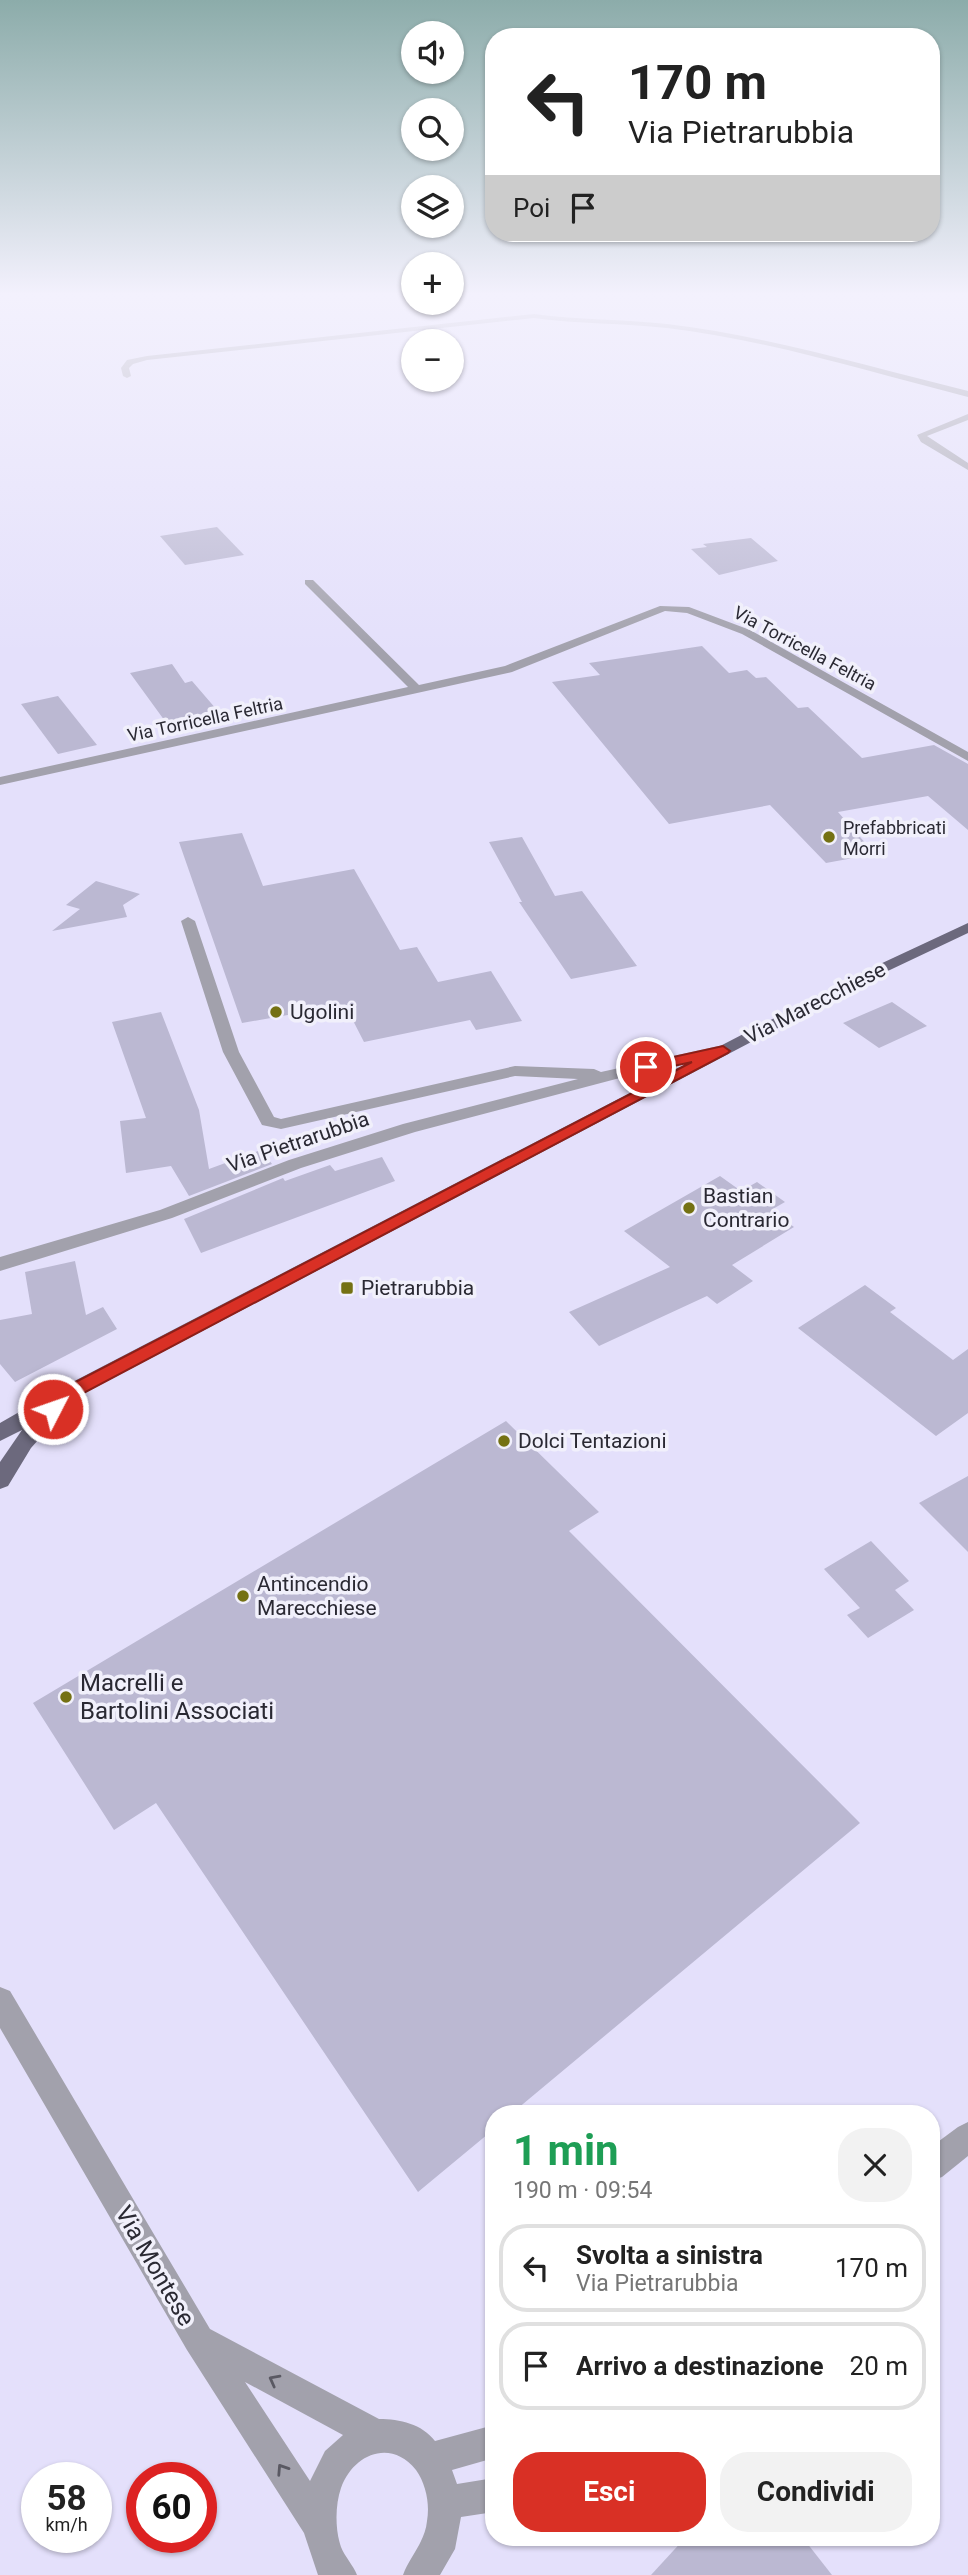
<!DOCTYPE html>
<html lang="it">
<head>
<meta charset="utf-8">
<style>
  body { margin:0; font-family:Roboto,sans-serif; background:#f2f2f2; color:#222; height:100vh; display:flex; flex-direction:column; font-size:26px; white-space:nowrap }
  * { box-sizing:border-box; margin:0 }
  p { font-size:23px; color:#767676 }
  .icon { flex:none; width:38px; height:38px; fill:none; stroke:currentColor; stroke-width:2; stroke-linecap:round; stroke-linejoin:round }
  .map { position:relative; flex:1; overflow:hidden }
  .side { position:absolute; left:485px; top:2105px; width:455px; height:441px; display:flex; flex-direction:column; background:#fff; border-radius:28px; box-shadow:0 2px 5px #0004 }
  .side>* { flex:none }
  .hud { position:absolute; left:485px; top:28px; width:455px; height:214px; border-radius:28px; box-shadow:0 2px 5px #0004; background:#fff; color:#222; overflow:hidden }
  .tools { position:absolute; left:401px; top:21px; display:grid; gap:14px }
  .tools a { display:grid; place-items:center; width:63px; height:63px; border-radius:50%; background:#fff; box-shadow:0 2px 5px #0004; font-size:35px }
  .speed { position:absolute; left:21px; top:2462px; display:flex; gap:14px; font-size:35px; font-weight:700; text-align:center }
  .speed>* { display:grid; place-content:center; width:91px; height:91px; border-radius:50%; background:#fff; box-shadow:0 2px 5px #0004; line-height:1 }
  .speed small { font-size:18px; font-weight:400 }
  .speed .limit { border:10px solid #d22; background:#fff; color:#111 }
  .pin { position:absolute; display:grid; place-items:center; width:60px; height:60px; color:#fff; margin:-30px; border:4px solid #fff; border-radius:50%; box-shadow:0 2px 7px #0007 }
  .me { position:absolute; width:77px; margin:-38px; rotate:49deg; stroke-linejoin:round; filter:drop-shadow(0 0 5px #0008) }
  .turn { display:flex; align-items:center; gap:24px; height:147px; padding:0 28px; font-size:32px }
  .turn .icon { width:91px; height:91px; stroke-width:2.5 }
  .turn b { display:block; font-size:49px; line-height:60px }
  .then { display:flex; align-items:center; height:66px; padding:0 28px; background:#0003; gap:14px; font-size:26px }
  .round { display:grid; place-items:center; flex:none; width:74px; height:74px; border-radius:28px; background:#f2f2f2 }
  .overview { display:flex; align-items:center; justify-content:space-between; height:119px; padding:0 28px }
  h1 { font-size:42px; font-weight:700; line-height:52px; color:#1e9e55 }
  .cta { display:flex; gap:14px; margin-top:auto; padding:14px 28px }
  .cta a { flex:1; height:80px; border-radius:28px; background:#d93025; color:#fff; font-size:28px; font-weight:700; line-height:80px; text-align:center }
  .cta a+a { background:#f2f2f2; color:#222 }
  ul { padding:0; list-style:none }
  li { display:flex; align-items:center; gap:21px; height:88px; margin:0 14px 10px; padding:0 14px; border:4px solid #e0e0e0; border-radius:28px }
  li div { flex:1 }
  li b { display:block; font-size:26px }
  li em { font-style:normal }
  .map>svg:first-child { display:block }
</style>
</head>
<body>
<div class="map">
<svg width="968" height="2575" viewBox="0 0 968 2575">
  <rect width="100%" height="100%" fill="#e4e0fb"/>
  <g fill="#bbb8d2">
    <path d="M217 527 244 555 185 565 160 536Z"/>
    <path d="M751 538 778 561 719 575 691 549 707 547 703 544Z"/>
    <path d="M702 646 729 673 747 670 756 678 766 677 798 708 808 707 862 758 934 745 968 764V830L928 796 838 812 875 854 826 863 770 805 669 824 552 682 600 675 589 663Z"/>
    <path d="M172 664 185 683 192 681 223 717 170 728 130 673Z"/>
    <path d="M58 696 97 745 58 754 21 704Z"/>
    <path d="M242 833 263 886 354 869 400 950 417 947 438 982 491 971 522 1021 476 1030 470 1020 364 1042 345 1005 242 1023 179 842Z"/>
    <path d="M522 837 555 896 582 891 637 966 571 979 519 902H522L489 842Z"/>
    <path d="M96 881 140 894 123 905 127 917 52 931 80 909 66 905Z"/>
    <path d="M892 1002 927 1026 879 1048 843 1023Z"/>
    <path d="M161 1012 199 1110 209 1169 261 1150 272 1164 189 1196 171 1166 126 1173 120 1121 146 1118 112 1022Z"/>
    <path d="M382 1157 395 1181 201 1253 184 1219 283 1178 285 1181 330 1165 335 1171Z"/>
    <path d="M720 1176 741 1191 757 1182 785 1202 771 1210 794 1227 732 1265 753 1281 717 1304 707 1296 599 1346 569 1312 670 1267 624 1231Z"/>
    <path d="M75 1261 86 1315 103 1307 117 1329 15 1382 0 1364V1320L32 1314 25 1272Z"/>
    <path d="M865 1285 896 1308 890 1312 953 1360 968 1349V1413L936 1436 798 1328Z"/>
    <path d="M506 1421 599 1512 569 1531 860 1823 511 2114H494V2129L418 2192 156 1803 114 1830 33 1703Z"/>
    <path d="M968 1476V1552L919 1503Z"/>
    <path d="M871 1541 909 1581 895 1590 914 1610 868 1638 847 1615 860 1608 824 1569Z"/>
    <path d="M685 2538H803L832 2575H651Z"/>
  </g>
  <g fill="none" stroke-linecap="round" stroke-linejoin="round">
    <g fill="#a2a1ac" fill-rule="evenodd">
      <path d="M534 314C578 320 623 319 667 324 768 336 869 367 968 391V397C869 372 768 340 667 328 623 323 578 324 534 318L147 360 133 364 129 368 131 376 127 378 123 376 121 368 127 360 147 356Z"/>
      <path d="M968 414V420L927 436 968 463V470L921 442 917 435Z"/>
      <path d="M305 580H313L419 685 505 666 660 606 689 607 750 630 968 752V761L742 634 687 613 665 611 512 672 0 785V777L408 687 305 584Z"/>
      <path d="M188 917 195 921 239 1052 274 1117 281 1119 515 1066 594 1069 601 1072 723 1045 731 1050 729 1053 616 1079 415 1132 301 1168 172 1218 0 1271V1257L160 1210 289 1160 403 1124 578 1079 515 1076 281 1129 262 1125 223 1052 181 921Z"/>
      <path d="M0 1987 10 1991 210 2329 379 2419C400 2419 422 2424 435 2441L494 2425V2458L452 2470 457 2484 494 2478V2512L461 2517 455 2549 440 2575H403C410 2556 425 2542 427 2521 430 2504 426 2484 416 2470 391 2438 353 2454 341 2488 335 2505 335 2530 341 2547 345 2557 353 2565 357 2575H318L304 2533 187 2350 0 2028ZM245 2382 343 2435 325 2451 310 2481Z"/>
      <path d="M968 2122V2156L942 2177 931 2181V2147L958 2127Z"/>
    </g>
    <path fill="#6c697d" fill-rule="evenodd" d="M968 923V933L873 978 75 1398 65 1404 63 1412 31 1448 8 1486 0 1489V1462L22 1430 0 1441V1423L61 1388 863 972Z"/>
  </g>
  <defs><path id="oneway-chevron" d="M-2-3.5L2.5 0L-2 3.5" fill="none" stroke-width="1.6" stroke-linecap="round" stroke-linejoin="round" transform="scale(1.75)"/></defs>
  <g stroke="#5a5963">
    <use href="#oneway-chevron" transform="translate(274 2380) rotate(-152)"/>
    <use href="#oneway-chevron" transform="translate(282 2469) rotate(-123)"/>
  </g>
  <linearGradient id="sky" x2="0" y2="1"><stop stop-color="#8cacaa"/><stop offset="0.45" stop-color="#f3f1fd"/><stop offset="1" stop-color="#f3f1fd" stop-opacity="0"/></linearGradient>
  <rect width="968" height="654" fill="url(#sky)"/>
  <path fill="#d93025" stroke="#8d1f18" stroke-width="2" d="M723 1046 730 1051 728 1053 74 1398C66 1407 60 1418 47 1414L45 1409 62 1389 692 1062 646 1072 641 1070V1064Z"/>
  <g fill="#747113" stroke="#f1f0fb" stroke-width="2.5">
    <circle cx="829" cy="837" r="7"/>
    <circle cx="276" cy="1012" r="7"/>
    <circle cx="689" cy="1208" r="7"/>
    <rect x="340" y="1281" width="14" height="14" rx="3.5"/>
    <circle cx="504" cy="1441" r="7"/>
    <circle cx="243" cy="1596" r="7"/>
    <circle cx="66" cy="1697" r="7"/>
  </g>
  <g text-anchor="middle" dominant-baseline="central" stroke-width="7" stroke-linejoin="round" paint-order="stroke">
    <g font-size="18" fill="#2a2933" stroke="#f1f0fb">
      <text transform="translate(805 648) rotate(28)">Via Torricella Feltria</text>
      <text transform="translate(205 719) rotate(-12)">Via Torricella Feltria</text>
    </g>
    <g font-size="18" fill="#2a2933" stroke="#f1f0fb" text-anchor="start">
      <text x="843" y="827">Prefabbricati<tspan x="843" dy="21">Morri</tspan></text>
    </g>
    <g font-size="21" fill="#2a2933" stroke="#f1f0fb">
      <text transform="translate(815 1003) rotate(-27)">Via Marecchiese</text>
      <text transform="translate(298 1142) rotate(-19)">Via Pietrarubbia</text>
    </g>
    <g font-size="21" fill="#2a2933" stroke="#f1f0fb" text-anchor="start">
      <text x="290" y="1012">Ugolini</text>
      <text x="703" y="1196">Bastian<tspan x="703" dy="24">Contrario</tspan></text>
      <text x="361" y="1288">Pietrarubbia</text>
      <text x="518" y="1441">Dolci Tentazioni</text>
      <text x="257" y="1584">Antincendio<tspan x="257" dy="24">Marecchiese</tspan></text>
    </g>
    <g font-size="24" fill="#2a2933" stroke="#f1f0fb" text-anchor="start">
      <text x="80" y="1683">Macrelli e<tspan x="80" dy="28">Bartolini Associati</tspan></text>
    </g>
    <g font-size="24" fill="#2a2933" stroke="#f1f0fb">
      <text transform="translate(155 2266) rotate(60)">Via Montese</text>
    </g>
  </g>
</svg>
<div class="tools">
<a><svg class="icon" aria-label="sound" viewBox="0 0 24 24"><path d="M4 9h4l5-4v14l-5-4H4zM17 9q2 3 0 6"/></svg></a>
<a><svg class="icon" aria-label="search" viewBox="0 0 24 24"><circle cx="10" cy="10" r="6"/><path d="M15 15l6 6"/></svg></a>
<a><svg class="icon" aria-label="layers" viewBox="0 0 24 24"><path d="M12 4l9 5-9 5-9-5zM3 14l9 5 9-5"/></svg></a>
<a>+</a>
<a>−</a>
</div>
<div class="speed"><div>58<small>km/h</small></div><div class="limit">60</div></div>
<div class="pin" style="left:646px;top:1067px;background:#d93025"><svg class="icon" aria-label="arrive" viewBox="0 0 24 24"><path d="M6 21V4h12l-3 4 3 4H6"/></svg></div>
<svg class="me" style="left:53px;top:1409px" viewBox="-20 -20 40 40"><circle r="17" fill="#d93025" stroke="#fff" stroke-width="3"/><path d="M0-11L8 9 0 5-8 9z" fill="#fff"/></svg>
<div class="hud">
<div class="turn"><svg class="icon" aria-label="left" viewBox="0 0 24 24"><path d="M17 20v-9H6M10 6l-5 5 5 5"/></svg><div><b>170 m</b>Via Pietrarubbia</div></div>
<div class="then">Poi<svg class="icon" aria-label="arrive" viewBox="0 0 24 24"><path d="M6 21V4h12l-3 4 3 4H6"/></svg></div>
</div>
<section class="side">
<div class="overview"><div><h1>1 min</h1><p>190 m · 09:54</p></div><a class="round"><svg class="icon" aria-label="close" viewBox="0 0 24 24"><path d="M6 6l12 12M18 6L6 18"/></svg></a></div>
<ul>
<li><svg class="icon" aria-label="left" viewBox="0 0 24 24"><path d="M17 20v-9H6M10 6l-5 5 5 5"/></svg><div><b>Svolta a sinistra</b><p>Via Pietrarubbia</p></div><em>170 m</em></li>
<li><svg class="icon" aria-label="arrive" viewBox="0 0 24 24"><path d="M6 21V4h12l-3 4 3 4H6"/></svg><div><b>Arrivo a destinazione</b></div><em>20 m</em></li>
</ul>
<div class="cta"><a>Esci</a><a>Condividi</a></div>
</section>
</div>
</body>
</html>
